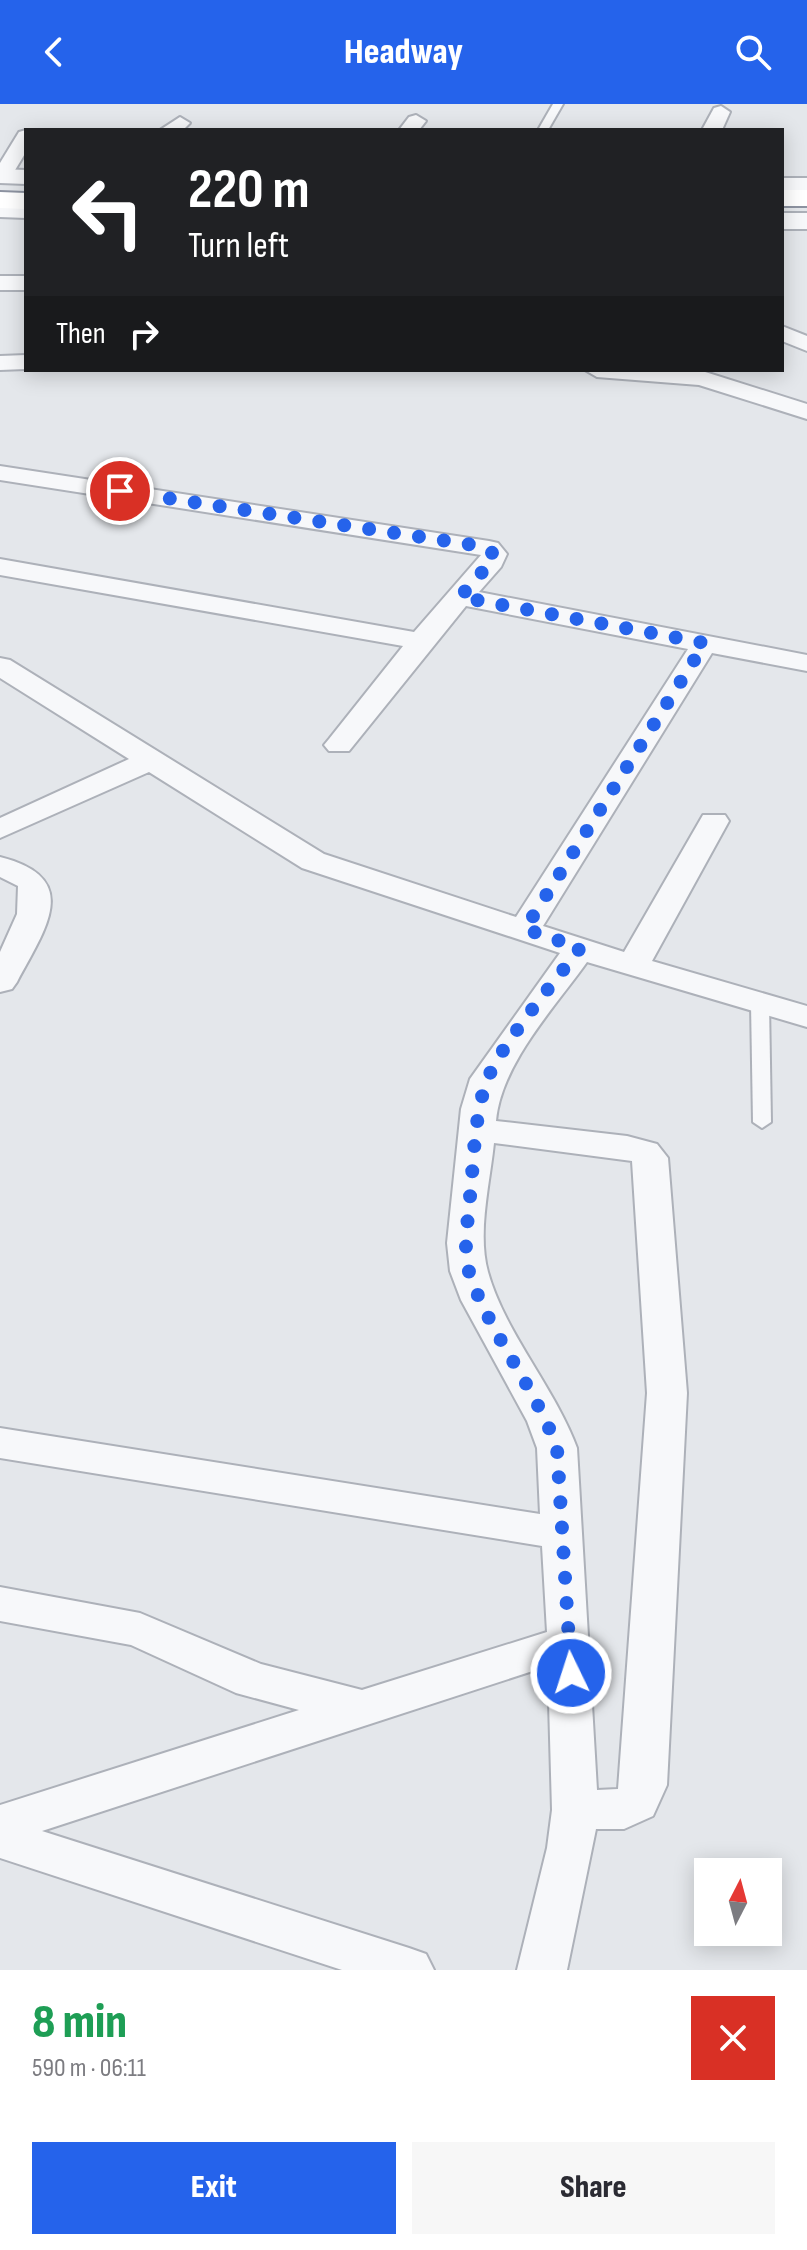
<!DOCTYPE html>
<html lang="en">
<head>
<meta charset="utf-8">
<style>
  body { margin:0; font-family:"Sofia Sans Condensed",sans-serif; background:#f7f7f7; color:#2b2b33; height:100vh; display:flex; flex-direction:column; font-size:30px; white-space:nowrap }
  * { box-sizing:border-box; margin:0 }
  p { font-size:26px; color:#7c7c81 }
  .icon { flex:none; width:44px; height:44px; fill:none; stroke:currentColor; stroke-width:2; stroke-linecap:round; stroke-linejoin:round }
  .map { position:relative; height:1866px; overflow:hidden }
  .details { display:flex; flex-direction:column; background:#fff; flex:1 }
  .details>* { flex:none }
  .top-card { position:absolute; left:24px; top:24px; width:760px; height:244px; border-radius:0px; box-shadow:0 4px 20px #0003; background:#202124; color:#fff; overflow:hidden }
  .needle { width:52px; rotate:6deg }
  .buttons { position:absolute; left:694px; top:1754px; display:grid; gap:16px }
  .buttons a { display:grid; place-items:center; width:88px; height:88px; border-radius:0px; background:#fff; box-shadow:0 4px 20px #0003; font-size:40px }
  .pin { position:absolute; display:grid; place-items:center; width:68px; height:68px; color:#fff; margin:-34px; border:4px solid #fff; border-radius:50%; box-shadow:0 2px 8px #0007 }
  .me { position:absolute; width:88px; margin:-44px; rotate:356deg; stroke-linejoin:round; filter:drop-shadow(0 0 6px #0008) }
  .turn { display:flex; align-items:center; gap:28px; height:168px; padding:0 32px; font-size:36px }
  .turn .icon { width:104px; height:104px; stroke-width:2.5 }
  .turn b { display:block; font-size:56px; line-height:68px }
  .then { display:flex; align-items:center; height:76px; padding:0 32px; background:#0003; gap:16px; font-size:30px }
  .round { display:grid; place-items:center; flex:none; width:84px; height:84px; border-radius:0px; background:#f7f7f7 }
  .summary { display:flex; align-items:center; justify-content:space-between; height:136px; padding:0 32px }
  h1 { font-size:48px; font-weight:800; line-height:60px; color:#1e9e55 }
  .button { display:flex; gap:16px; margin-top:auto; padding:16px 32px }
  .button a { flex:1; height:92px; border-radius:0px; background:#2563eb; color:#fff; font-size:32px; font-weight:800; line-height:92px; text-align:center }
  .button a+a { background:#f7f7f7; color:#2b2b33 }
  header { display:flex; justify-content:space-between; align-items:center; height:104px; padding:0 32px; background:#2563eb; color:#fff; font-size:36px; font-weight:800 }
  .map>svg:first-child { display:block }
</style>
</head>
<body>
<header><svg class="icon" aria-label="back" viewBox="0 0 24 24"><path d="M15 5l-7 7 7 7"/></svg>Headway<svg class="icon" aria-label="search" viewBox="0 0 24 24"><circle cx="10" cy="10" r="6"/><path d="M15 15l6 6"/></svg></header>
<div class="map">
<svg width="807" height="1866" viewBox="0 0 807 1866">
  <rect width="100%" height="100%" fill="#e4e7eb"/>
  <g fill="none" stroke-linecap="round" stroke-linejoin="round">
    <defs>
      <g id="service">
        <path d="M553 0H563L548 26H538Z"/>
        <path d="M760 894 769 899 771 1018 762 1024 753 1018 751 899Z"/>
      </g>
      <g id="minor">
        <path d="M721 2 730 8 722 26H702L714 4Z"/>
        <path d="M416 11 426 17 419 26H399L409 13Z"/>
        <path d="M180 13 190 19 183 26H160Z"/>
        <path d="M26 26V48L9 76 0 77V59L19 28Z"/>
        <rect x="0" y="172" width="26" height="14"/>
        <path d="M782 222 807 232V247L782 237Z"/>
        <path d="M26 251V265L0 266V252Z"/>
        <path d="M585 266 702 267 807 300V315L699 281 597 273Z"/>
        <path d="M0 362 489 437 498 439 507 450 501 463 479 488 807 551V567L712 549 543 822 624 848 703 711H725L729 717 652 857 807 902V923L587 858C555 903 501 960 496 1017L627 1032 657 1040 668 1054 687 1289 667 1681 653 1712 624 1725H596L567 1866H517L547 1744 552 1706 548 1562 42 1727 409 1844 426 1850 434 1866H342L0 1754V1701L299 1606 236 1589 131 1541 0 1517V1483L140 1509 261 1560 362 1586 547 1528 542 1442 0 1354V1324L540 1410 537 1344 527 1317 461 1196 450 1167 447 1139 461 1005 470 975 560 849 302 764 149 668 0 734V714L129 655 0 574V554L10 556 324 750 516 813 688 545 466 502 349 647H329L324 641 329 635 403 542 0 471V455L414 528 481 451 0 376ZM494 1039 632 1057 647 1289 618 1685 597 1686 577 1344C555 1284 505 1229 488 1168 477 1129 490 1079 494 1039Z"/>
        <path d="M0 753C84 774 45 825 17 878L12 885 0 888V848L17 810 18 782 0 773Z"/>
      </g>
      <g id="tertiary">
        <path d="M0 65 26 66V80L0 79Z"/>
        <rect x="782" y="74" width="25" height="14"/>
        <path d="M0 97 26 98V114L0 113Z"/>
        <rect x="782" y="109" width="25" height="16"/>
      </g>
      <g id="trunk">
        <rect x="782" y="86" width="25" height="16"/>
        <path d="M0 88 26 89V105L0 104Z"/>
      </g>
    </defs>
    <use href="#service" stroke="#adb1b9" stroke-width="4"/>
    <use href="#minor" stroke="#adb1b9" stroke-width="4"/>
    <use href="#tertiary" stroke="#adb1b9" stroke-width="4"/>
    <use href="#trunk" stroke="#8d93a1" stroke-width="4"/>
    <use href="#service" fill="#f7f8fa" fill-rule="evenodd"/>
    <use href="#minor" fill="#f7f8fa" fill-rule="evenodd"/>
    <use href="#tertiary" fill="#f7f8fa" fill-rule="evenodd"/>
    <use href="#trunk" fill="#fff" fill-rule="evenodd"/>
  </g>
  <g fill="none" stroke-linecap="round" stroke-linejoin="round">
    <path stroke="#2563eb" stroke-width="14" stroke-dasharray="0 25.2" d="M120 387 480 442 494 450 492 457 460 493 705 539 525 825 580 844C555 878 499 942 486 979 474 1015 474 1055 470 1093 468 1118 462 1147 470 1171 491 1232 535 1283 557 1344L571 1569"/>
  </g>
</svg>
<div class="buttons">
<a><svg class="needle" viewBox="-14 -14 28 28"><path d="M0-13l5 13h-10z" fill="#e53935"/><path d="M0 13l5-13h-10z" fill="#7c7c81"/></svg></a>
</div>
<div class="pin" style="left:120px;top:387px;background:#d93025"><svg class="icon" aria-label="arrive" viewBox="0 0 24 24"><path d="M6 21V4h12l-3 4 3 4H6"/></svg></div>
<svg class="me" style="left:571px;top:1569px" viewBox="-20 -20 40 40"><circle r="17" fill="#2563eb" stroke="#fff" stroke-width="3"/><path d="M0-11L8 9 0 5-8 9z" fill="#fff"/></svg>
<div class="top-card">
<div class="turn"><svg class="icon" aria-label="left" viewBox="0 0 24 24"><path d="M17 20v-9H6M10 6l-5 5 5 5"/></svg><div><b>220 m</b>Turn left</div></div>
<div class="then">Then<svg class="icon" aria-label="right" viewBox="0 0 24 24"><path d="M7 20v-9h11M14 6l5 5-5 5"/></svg></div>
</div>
</div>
<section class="details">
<div class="summary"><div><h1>8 min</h1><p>590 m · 06:11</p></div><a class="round" style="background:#d93025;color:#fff"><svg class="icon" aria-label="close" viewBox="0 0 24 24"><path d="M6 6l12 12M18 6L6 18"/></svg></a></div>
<div class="button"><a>Exit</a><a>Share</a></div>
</section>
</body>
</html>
